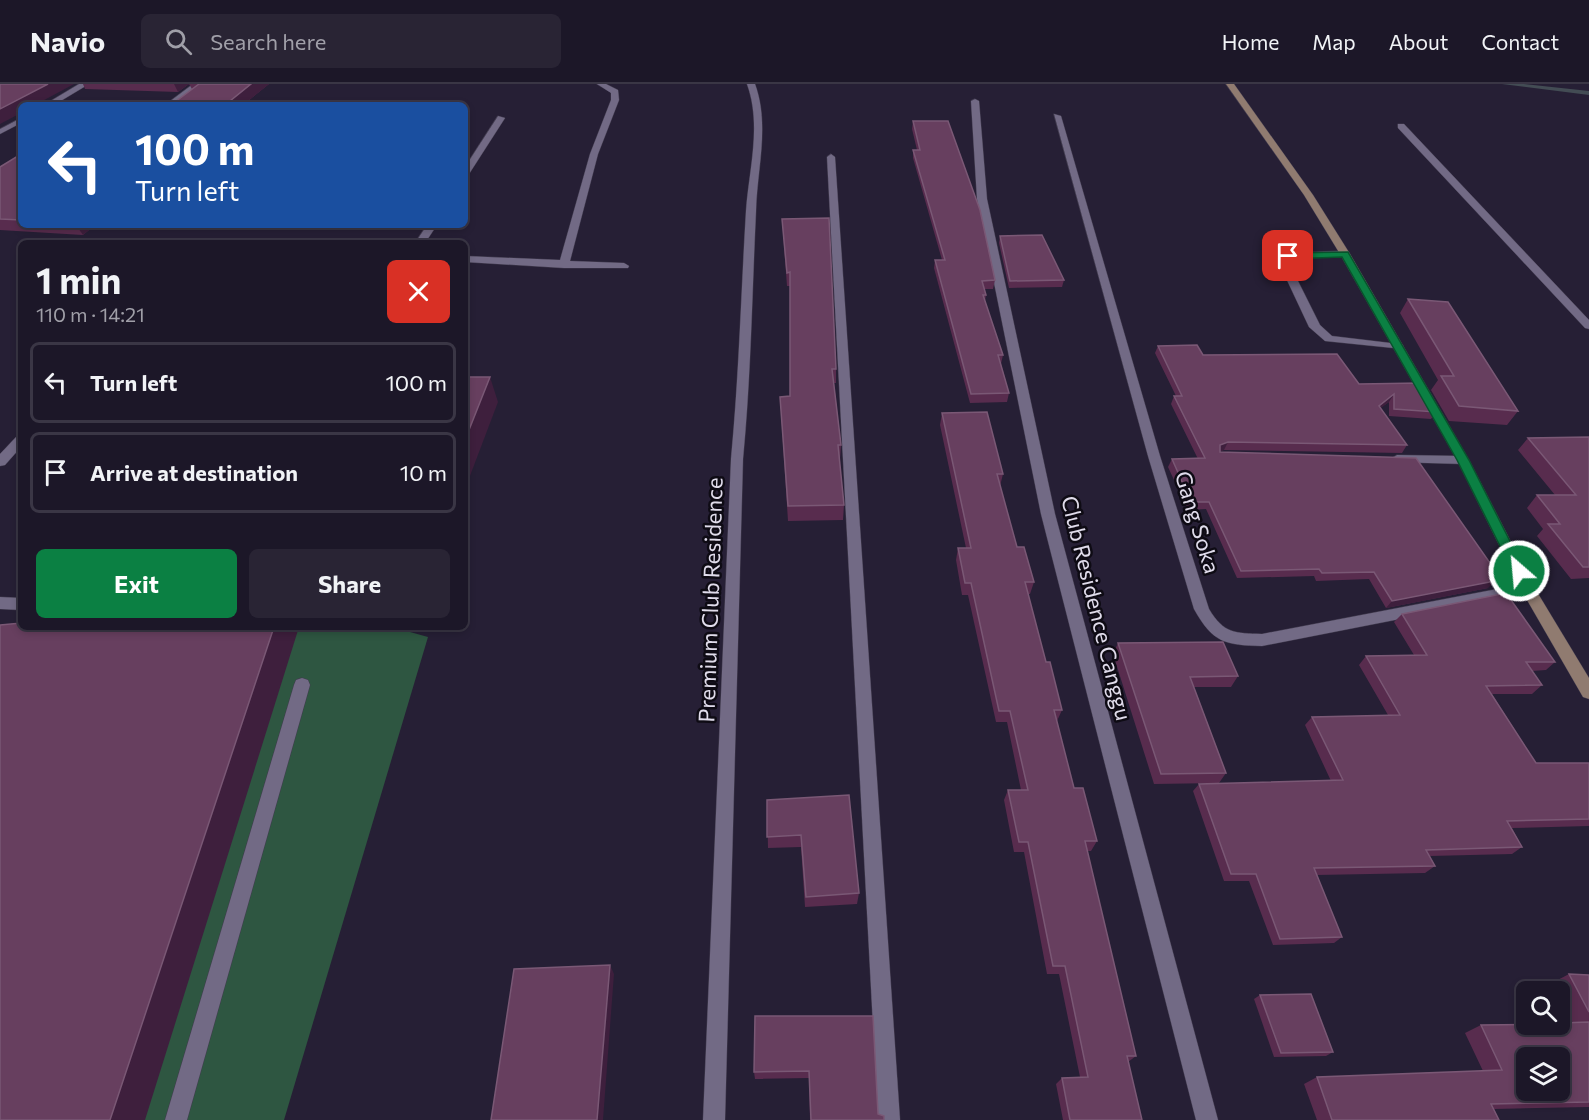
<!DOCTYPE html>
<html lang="en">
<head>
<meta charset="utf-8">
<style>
  body { margin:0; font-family:Commissioner,sans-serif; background:#292434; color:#f1f3f6; height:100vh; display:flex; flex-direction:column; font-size:22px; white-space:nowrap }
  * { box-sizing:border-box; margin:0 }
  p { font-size:20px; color:#a09fa8 }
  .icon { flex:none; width:33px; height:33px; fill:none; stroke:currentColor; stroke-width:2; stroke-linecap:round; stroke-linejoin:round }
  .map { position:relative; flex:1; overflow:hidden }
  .drawer { position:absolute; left:18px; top:156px; width:450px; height:390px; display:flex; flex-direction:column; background:#1c1728; border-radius:9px; box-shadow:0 3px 9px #0003,0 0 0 2px #3a3645 }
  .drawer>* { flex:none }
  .hud { position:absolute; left:18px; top:18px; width:450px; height:126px; border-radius:9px; box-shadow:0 3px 9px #0003,0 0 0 2px #3a3645; background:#1a4fa0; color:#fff; overflow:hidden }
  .controls { position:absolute; left:1516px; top:897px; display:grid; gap:12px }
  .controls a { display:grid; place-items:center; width:54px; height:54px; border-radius:9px; background:#1c1728; box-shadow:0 3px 9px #0003,0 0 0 2px #3a3645; font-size:30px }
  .pin { position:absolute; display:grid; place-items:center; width:51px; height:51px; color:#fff; margin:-26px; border-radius:12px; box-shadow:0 3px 9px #0006 }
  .me { position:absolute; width:66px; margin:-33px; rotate:333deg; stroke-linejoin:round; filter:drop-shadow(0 0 4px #0008) }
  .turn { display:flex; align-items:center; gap:21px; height:126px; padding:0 18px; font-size:27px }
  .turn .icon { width:78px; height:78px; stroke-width:2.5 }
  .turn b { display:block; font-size:42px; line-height:51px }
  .round { display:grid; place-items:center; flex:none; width:63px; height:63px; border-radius:9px; background:#292434 }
  .head { display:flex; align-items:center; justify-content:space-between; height:102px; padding:0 18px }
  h1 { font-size:36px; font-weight:700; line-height:45px }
  .action { display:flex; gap:12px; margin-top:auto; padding:12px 18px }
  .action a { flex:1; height:69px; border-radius:9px; background:#0b8043; color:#fff; font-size:24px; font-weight:700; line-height:69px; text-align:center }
  .action a+a { background:#292434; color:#f1f3f6 }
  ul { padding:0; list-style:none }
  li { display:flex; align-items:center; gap:18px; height:81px; margin:0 12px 9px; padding:0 6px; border:3px solid #3a3645; border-radius:9px }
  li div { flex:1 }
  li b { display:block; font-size:22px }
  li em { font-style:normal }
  header { display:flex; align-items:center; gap:36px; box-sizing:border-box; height:84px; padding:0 30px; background:#1c1728; border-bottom:2px solid #3a3645 }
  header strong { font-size:28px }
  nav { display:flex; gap:33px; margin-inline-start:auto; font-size:21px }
  .search { width:420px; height:54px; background:#292434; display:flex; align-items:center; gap:15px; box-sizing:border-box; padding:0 21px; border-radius:9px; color:#a09fa8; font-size:22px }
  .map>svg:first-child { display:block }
</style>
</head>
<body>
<header>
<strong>Navio</strong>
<div class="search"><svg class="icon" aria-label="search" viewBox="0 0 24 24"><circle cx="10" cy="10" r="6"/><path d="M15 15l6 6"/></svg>Search here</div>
<nav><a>Home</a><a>Map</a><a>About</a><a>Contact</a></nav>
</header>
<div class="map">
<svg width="1589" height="1036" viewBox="0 0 1589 1036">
  <rect width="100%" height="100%" fill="#261f35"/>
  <path fill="#2e5641" d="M41 543H392L428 553 284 1036H0Z"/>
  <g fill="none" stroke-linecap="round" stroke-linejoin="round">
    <path fill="#434c54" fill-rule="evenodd" d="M1502 0H1524L1589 7V11Z"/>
    <defs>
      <g id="lane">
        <path d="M498 32 505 34 469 90 465 93V83Z"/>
        <path d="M427 141H437L425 159H415Z"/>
        <path d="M1345 167 1350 170 1349 172 1291 175 1288 177 1320 241 1332 252 1399 260 1403 261V265L1325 257 1309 243 1278 177 1288 169Z"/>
        <path d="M1397 371 1463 372 1469 376 1463 380 1392 378 1391 375Z"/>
        <path d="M302 594 308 596 310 601 187 1036H165L294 601 296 596Z"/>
      </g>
      <g id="street">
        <path d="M79 0H89L54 21H44Z"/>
        <path d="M193 0H202L174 21H165Z"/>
        <path d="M597 0H606L618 6 619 16 598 70 570 177 624 179 629 182 628 184H564L465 178V172L560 176 590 70 611 16V9Z"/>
        <path d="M747 0H755C770 41 757 85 756 127 752 210 751 292 743 375L725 1036H703L731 375C739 292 741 210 746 127 749 85 762 41 747 0Z"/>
        <path d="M975 15 979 17 987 115 1055 430 1218 1036H1196L1041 430 977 115 971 17Z"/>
        <path d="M1054 30 1061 32 1160 372 1209 525C1224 550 1235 549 1262 550L1528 499 1533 501 1535 505 1533 509 1262 562C1225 561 1213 559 1194 525L1148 372Z"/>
        <path d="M21 34V39L0 50V45Z"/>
        <path d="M1398 40H1404L1589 236V245L1585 244 1398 44Z"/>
        <path d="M831 70 835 73 900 1036H878L827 73Z"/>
        <path d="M21 351V363L5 381 0 382V370L17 352Z"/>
        <path d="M0 513 21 514V526L0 525Z"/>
      </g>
      <path id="secondary" d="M1226 0H1234L1313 111 1350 170 1469 376 1534 503 1589 594V615L1583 613 1523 509 1457 376 1340 170 1304 111Z"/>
    </defs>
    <use href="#lane" stroke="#413b4e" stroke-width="1"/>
    <use href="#street" stroke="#413b4e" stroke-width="1"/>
    <use href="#secondary" stroke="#413b4e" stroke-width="1"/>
    <use href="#lane" fill="#726a85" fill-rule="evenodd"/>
    <use href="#street" fill="#726a85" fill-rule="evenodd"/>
    <use href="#secondary" fill="#907b70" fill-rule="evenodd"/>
  </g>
  <g fill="#582c4e">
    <path d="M83 0H189L178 8 85 5Z"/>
    <path d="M189 0H269L243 21 192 5Z"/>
    <path d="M913 37 995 196 993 205H984L986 211 985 217 1003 271 1001 280 1009 309 1007 318 970 319 934 184 935 176H942L913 74V66H917L912 45Z"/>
    <path d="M21 70V141H95L83 151 0 146V83Z"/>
    <path d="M782 135 836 285V299H834L841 361 840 376H839L844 421 843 436 788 437 780 313 790 312V202H787L783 149Z"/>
    <path d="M1000 152 1064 196 1062 203 1009 204 999 159Z"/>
    <path d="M1408 215 1518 327 1507 341 1449 337 1431 306 1438 296 1400 229Z"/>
    <path d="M1158 262 1203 271 1359 300 1420 299 1436 328 1431 335 1389 332V318L1380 324 1407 361 1402 369 1224 366 1220 367V368L1490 491 1488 504 1386 524 1369 495 1316 497 1314 492 1237 494 1206 425 1188 426 1168 383 1172 375H1198L1171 320 1174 312H1176L1155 269Z"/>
    <path d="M942 329 1003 390 1000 402 1017 463 1034 498 1030 510H1028L1046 578 1062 626 1057 637 1074 704 1097 757 1091 767H1087L1136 972 1128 978 1142 1036H1063L1056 1000 1062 994 1080 993 1059 890H1047L1024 768H1014L1004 716 1008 706H1021L1007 638H996L968 511H962L956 476 958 464H966L940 341Z"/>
    <path d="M1589 353V494L1571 495 1537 452 1543 445 1527 424 1537 411H1555L1518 366 1528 354Z"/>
    <path d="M1402 530 1555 578 1546 586 1532 587 1542 601 1532 610H1492L1536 679H1589V742L1512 744 1522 763 1512 770 1430 772 1435 782 1425 789 1316 791 1342 853 1334 859 1273 861 1249 797H1224L1193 707 1199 700 1331 697 1305 641 1312 633 1388 631 1359 581 1366 572 1414 571 1394 538Z"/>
    <path d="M1118 559 1238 592 1231 603H1194L1226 689 1219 699 1154 700 1113 570Z"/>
    <path d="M767 716 859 809 857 820 805 823 801 763 768 764Z"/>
    <path d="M1569 890 1589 891V1023L1494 1025 1499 1036H1317L1304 1000 1317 993 1483 987 1465 949 1481 941 1573 939 1560 914V908H1557L1552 899Z"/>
    <path d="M1260 911 1333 968 1326 972 1274 973 1254 915Z"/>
    <path d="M755 932 878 1030 884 1036H810L809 994 755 995 754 988Z"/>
  </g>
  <g fill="#3e1f3d">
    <path d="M48 0H74L35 21H21V29L0 40V25Z"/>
    <path d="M174 0H189L178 8Z"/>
    <path d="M251 0H269L243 21H225Z"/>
    <path d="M76 141H95L83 151Z"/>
    <path d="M490 293 498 318 465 405V356Z"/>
    <path d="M1394 310 1389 318 1374 329 1379 322Z"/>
    <path d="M1228 358 1224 366 1217 368 1220 361Z"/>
    <path d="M1495 497 1488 504 1386 524 1392 517Z"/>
    <path d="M274 543H299L145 1036H110Z"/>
    <path d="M610 881 614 890 603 1036H597Z"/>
  </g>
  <g fill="#673f5f" stroke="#7a5875" stroke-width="1.5" fill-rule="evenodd">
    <path d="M0 0H48L0 25Z"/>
    <path d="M199 0H251L225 21H171Z"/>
    <path d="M913 37H948L980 126 995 196 982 197 986 211H983L1003 271H998L1009 309 971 310 935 176H945L913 66H920Z"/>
    <path d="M21 70V136L0 135V83Z"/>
    <path d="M829 134 836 285H832L841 361H838L844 421 788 422 780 313 790 312V188L787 189 782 135Z"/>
    <path d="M1042 151 1064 196 1010 197 1000 152Z"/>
    <path d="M1408 215 1448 218 1518 327 1459 322 1441 292H1454Z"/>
    <path d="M1197 261 1203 271 1337 270 1359 300 1420 299 1436 328 1394 325V310L1379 322 1407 361 1228 358 1220 361V368L1416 374 1495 486 1490 490 1495 497 1392 517 1374 488 1322 489 1319 485 1241 487 1209 418H1191L1172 375 1205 374 1174 312H1182L1158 262Z"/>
    <path d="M465 293H490L465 356Z"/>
    <path d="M987 328 1003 390H997L1017 463H1024L1034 498H1025L1046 578H1050L1062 626H1054L1074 704H1083L1097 757H1085L1136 972H1127L1142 1036H1070L1062 994 1088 993 1065 882H1053L1028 758H1019L1008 706H1028L1010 627H999L971 499H965L958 464H971L942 329Z"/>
    <path d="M1589 353V483H1583L1548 440H1560L1537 411H1576L1528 354Z"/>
    <path d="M1506 509 1555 578H1526L1542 601 1486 602 1536 679H1589V735L1507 737 1522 763 1426 766 1435 782 1314 784 1342 853 1280 855 1256 790H1231L1199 700 1343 696 1312 633 1400 631 1366 572 1427 571 1402 530Z"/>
    <path d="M21 539V543H274L110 1036H0V541Z"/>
    <path d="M1223 558 1238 592 1190 593 1226 689 1161 690 1118 559Z"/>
    <path d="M849 711 859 809 806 813 801 751 767 753V716Z"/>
    <path d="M610 881 597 1036H491L514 885Z"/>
    <path d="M1569 890 1589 891V928Z"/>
    <path d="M1311 910 1333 968 1281 969 1260 911Z"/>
    <path d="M755 932H873L878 1030 884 1032V1036H811L809 987 754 988Z"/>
    <path d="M1589 938V1018L1491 1020 1499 1036H1332L1317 993 1502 986 1481 941 1560 940V939ZM1527 974H1560V1006H1527Z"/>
  </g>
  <path fill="#0b8043" stroke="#07532c" stroke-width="1.5" d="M1348 168 1469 376 1525 487 1523 490H1514L1457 376 1342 173 1288 175 1284 172 1288 169Z"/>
  <g text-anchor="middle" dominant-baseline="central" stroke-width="5" stroke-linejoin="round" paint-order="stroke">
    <g font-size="22" fill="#e0dceb" stroke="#0e0b14">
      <text transform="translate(1198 438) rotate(73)">Gang Soka</text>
      <text transform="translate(710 516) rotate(-88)">Premium Club Residence</text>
      <text transform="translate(1097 524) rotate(76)">Club Residence Canggu</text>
    </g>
  </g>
</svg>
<div class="controls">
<a><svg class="icon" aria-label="search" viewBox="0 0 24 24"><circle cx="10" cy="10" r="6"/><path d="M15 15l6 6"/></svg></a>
<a><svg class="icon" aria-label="layers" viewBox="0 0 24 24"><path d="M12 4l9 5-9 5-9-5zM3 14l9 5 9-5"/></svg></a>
</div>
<div class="pin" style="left:1288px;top:172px;background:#d93025"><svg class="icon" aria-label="arrive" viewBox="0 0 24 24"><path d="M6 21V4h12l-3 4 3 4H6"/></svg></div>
<svg class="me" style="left:1519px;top:487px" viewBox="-20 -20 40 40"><circle r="17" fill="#0b8043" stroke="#fff" stroke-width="3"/><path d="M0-11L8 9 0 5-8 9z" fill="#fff"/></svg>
<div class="hud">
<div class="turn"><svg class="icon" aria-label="left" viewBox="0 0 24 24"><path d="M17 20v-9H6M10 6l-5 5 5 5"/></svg><div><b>100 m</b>Turn left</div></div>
</div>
<section class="drawer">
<div class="head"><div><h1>1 min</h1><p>110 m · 14:21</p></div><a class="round" style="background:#d93025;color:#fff"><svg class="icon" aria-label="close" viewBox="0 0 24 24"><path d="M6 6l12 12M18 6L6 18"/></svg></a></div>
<ul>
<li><svg class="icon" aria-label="left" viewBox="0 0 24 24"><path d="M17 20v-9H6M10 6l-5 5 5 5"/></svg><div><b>Turn left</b></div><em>100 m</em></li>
<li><svg class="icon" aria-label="arrive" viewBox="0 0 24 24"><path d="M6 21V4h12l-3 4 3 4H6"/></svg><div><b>Arrive at destination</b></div><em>10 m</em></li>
</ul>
<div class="action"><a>Exit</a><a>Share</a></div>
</section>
</div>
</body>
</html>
